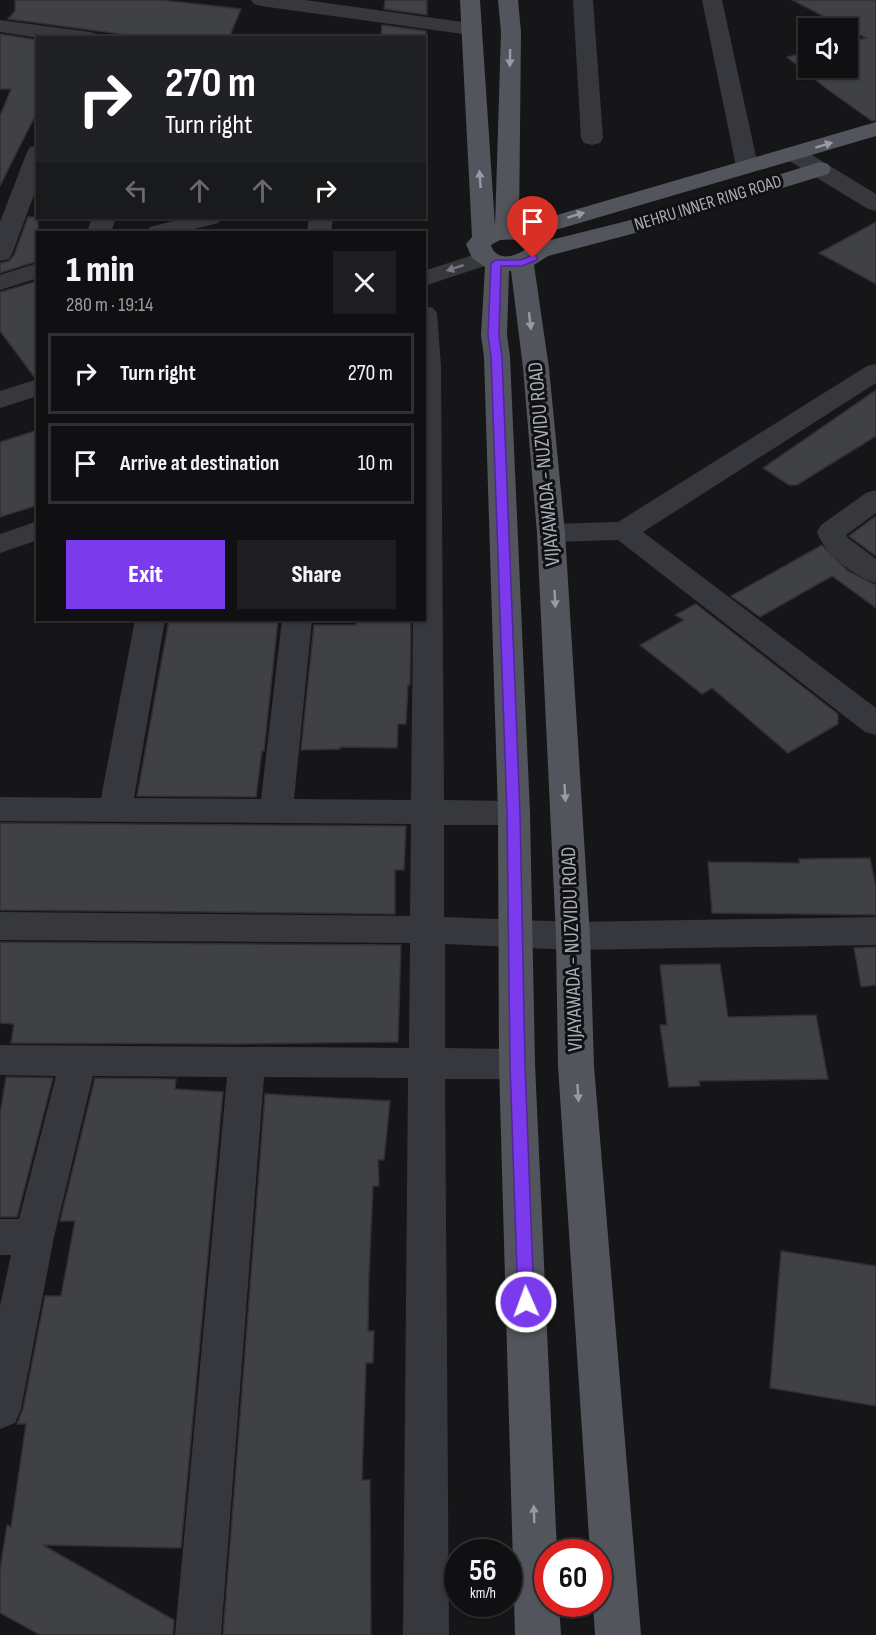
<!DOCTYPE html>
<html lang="en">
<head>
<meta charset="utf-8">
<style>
  body { margin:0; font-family:"Sofia Sans Condensed",sans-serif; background:#1e1e20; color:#f1f3f6; height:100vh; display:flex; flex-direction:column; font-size:22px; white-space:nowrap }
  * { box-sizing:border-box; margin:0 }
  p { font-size:20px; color:#9c9d9f }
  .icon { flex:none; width:33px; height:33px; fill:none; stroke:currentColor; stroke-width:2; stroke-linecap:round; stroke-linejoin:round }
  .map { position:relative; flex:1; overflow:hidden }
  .details { position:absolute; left:36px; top:231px; width:390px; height:390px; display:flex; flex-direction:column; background:#101012; border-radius:0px; box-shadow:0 2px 4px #0004,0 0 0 2px #303032 }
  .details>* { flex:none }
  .top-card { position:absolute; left:36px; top:36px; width:390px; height:183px; border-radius:0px; box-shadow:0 2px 4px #0004,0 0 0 2px #303032; background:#202124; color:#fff; overflow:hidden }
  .fabs { position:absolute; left:798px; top:18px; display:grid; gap:12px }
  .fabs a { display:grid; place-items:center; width:60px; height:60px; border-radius:0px; background:#101012; box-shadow:0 2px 4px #0004,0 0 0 2px #303032; font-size:30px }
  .speed { position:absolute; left:444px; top:1539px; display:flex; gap:12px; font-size:30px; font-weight:700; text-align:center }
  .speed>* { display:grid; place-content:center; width:78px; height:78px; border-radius:50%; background:#101012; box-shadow:0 2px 4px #0004,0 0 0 2px #303032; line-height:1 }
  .speed small { font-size:15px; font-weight:400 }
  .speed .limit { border:9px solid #d22; background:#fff; color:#111 }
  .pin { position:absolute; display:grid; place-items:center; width:51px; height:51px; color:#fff; margin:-62px -26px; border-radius:50% 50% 50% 0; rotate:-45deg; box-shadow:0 0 6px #0007 }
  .pin .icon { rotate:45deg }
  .me { position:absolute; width:66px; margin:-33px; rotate:358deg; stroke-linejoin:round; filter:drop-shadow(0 0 4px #0008) }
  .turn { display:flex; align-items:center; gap:21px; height:126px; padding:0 30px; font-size:27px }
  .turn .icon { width:78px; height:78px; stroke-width:2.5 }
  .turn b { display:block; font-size:42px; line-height:51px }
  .lanes { display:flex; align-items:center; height:57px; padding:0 30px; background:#0003; justify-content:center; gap:30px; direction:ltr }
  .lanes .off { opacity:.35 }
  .round { display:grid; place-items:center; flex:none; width:63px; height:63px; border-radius:0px; background:#1e1e20 }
  .head { display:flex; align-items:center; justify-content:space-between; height:102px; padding:0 30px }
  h1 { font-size:36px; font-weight:800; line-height:45px }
  .primary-button { display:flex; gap:12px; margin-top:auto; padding:12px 30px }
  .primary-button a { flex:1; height:69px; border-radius:0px; background:#7c3aed; color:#fff; font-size:24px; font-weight:800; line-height:69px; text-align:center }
  .primary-button a+a { background:#1e1e20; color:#f1f3f6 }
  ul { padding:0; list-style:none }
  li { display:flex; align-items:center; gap:18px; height:81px; margin:0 12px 9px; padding:0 18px; border:3px solid #303032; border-radius:0px }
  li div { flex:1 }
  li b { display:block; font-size:22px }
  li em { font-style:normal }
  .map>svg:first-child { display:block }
</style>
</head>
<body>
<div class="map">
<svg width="876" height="1635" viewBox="0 0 876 1635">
  <rect width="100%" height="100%" fill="#161618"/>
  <g fill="#404145" stroke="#303034" stroke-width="1.5">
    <path d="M15 0H161L241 9 229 38H150L8 19 15 11Z"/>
    <path d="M385 0H427V15L384 9Z"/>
    <path d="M792 0H876V120L872 121 827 89 787 57 808 52V68H848V42L866 38Z"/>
    <path d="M382 25 426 31V38H381Z"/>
    <path d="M0 34 38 40V110L0 186V116L11 89H0Z"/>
    <path d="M28 217H38V261L0 273V263L9 261 14 255Z"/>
    <path d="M876 222V284L819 253Z"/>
    <path d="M38 281V377L35 378 0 331V292Z"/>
    <path d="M876 390V436L797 485H789L763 468Z"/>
    <path d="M38 430V505L0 517V442Z"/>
    <path d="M876 516V556L849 536Z"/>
    <path d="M822 545 848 571 876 585V608L832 576 760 617 731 596Z"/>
    <path d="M696 604 838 714V724L788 753 712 688 702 694 640 645 684 620 675 615Z"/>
    <path d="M169 620H278L264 751H262L256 797 137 796Z"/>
    <path d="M357 620H411L410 685H408L406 724H398L397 748 340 747V749L301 750 314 625H356Z"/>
    <path d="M0 823 406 826 404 870H395V914L0 910Z"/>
    <path d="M870 858 876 888V915L712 913 708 862 799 863V859Z"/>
    <path d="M0 942 401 945 398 1042 237 1044 11 1043 14 1024 0 1023Z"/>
    <path d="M876 947V985L861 987 854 948Z"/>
    <path d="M720 964 728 1017 816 1015 828 1079 699 1081 700 1086 669 1087 660 1025H667L660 965Z"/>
    <path d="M6 1077 53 1078 17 1217H0V1114Z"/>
    <path d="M95 1078 176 1079 175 1089 223 1092 181 1548 43 1545 174 1620 173 1635H40L0 1613V1570L7 1525 11 1527 26 1424H17L23 1409 45 1296H61L75 1221H60Z"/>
    <path d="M265 1094 390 1101 384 1160H378L379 1186H373L369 1275 368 1331H374L373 1363H366L362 1480H370L371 1635H223Z"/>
    <path d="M781 1251 876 1266V1406L770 1388Z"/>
  </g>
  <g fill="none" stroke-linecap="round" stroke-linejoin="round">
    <g fill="#37383d" fill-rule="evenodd">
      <path d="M251 0H305L470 23 477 25 480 29 477 33 470 35 261 6 254 4Z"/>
      <path d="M573 0H593L603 138 600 143 592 145 584 143 581 138Z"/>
      <path d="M702 0H722L758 166 755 171 747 173 739 171 736 166Z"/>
      <path d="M0 20 90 32 97 34 100 38H39L0 32Z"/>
      <path d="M38 145V184L12 254 9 259 0 261V222L27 152 30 147Z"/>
      <path d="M794 147 802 149 876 194V211L868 209 786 159 783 154 786 149Z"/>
      <path d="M92 218H116L111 232H87Z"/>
      <path d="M185 218H222L218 223 183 232H146L150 227Z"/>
      <path d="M309 218H333L331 232H307Z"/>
      <path d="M38 263V278L0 290V275Z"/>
      <path d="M424 306 433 308 437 313 441 366 444 800 514 801 526 804 530 813 526 822 514 825H444V917L573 922 876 917V945L573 950 445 944V1048L517 1049 530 1053 535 1064 530 1075 517 1079H445L449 1635H403L408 1078 264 1077 221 1635H175L227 1077 93 1076 54 1237 21 1409 15 1423 0 1429V1306L11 1255H0V1219H19L56 1076 0 1075V1045L409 1048 410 943 0 940V912L410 916 411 824 0 821V797L101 798 135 620H165L134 798 261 799 282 620H312L294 799 411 800 413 620H424Z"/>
      <path d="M876 364V383L643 532 876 708V735L865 732 618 540 551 542 541 540 537 533 541 526 551 524 618 522 867 366Z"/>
      <path d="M876 490V513L846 535 848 538 876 559V583C853 576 825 554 817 532L821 525 866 493Z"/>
      <path d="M38 521V540L0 553V534Z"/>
    </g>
    <g fill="#37383d" fill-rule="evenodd">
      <path d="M485 251 494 253 497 258 494 263 424 286V271Z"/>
      <path d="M38 379V396L0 408V391Z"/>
    </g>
    <path fill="#53555c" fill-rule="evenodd" d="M460 0H480L495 226 501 32 498 0H518L521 32 519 226 876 122V136L542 234 547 241 627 221 820 162 828 164 831 169 828 174 643 231 548 256 534 265 549 368 565 533 590 936 594 1066 641 1635H595L593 1604H598V1552H590L558 1066 556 936 537 533 523 368 511 271H509L507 335 510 357 530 813 535 1064 557 1552H548V1604H559L561 1635H515L499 1064 498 813 484 357 481 335 485 267 472 258 466 244 472 237ZM500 240C510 239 523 238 526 249 515 257 496 262 491 245Z"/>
  </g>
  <defs><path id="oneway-solid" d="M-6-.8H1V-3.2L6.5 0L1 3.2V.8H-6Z" transform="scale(1.5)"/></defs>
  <g fill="#979ba6">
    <use href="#oneway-solid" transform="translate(510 58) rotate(91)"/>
    <use href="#oneway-solid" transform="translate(824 145) rotate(-17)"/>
    <use href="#oneway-solid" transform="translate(480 179) rotate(-94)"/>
    <use href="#oneway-solid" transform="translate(576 215) rotate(-17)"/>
    <use href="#oneway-solid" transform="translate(530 321) rotate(83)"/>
    <use href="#oneway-solid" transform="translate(555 599) rotate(87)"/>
    <use href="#oneway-solid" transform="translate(565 793) rotate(87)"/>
    <use href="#oneway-solid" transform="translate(578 1093) rotate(86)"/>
    <use href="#oneway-solid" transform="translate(534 1514) rotate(-92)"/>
  </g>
  <use fill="#757881" href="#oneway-solid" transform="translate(455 268) rotate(162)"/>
  <path fill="#7c3aed" stroke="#51269a" stroke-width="1.5" d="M533 255 537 256V260L522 266H501L499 335 502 357 520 813 525 1064 534 1302 532 1307 526 1310 520 1307 518 1302 510 1064 507 813 491 357 488 335 491 263 496 260H521Z"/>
  <g text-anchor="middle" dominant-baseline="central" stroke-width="6" stroke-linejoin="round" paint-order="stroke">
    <g font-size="18" fill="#a8adb8" stroke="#111113">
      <text transform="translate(708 203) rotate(-17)">NEHRU INNER RING ROAD</text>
    </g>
    <g font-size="21" fill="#a8adb8" stroke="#111113">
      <text transform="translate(544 464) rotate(-95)">VIJAYAWADA - NUZVIDU ROAD</text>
      <text transform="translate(572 949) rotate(-92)">VIJAYAWADA - NUZVIDU ROAD</text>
    </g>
  </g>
</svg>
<div class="fabs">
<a><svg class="icon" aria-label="sound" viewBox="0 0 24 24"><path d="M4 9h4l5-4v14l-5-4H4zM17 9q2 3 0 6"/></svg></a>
</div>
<div class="speed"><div>56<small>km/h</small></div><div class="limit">60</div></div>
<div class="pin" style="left:533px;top:258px;background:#d93025"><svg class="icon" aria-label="arrive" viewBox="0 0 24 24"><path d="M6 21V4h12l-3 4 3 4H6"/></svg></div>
<svg class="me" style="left:526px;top:1302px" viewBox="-20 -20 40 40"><circle r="17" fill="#7c3aed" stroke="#fff" stroke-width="3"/><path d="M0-11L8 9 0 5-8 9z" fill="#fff"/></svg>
<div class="top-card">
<div class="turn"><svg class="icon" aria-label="right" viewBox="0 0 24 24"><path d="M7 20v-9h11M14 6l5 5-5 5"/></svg><div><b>270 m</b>Turn right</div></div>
<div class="lanes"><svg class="icon off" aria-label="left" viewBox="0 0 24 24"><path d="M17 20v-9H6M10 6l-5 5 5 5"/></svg><svg class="icon off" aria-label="ahead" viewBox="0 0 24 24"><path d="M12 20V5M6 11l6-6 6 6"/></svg><svg class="icon off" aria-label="ahead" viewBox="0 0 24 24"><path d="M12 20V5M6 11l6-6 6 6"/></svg><svg class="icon" aria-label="right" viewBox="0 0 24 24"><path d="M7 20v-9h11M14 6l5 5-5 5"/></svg></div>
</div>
<section class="details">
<div class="head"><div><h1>1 min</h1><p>280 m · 19:14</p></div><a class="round"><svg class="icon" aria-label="close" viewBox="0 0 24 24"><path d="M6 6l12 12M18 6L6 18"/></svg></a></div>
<ul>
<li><svg class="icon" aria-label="right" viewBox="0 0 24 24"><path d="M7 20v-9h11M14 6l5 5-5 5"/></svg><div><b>Turn right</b></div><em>270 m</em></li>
<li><svg class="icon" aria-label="arrive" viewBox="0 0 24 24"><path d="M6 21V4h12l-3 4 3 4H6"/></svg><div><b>Arrive at destination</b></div><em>10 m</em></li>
</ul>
<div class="primary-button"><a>Exit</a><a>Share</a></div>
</section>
</div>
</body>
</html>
